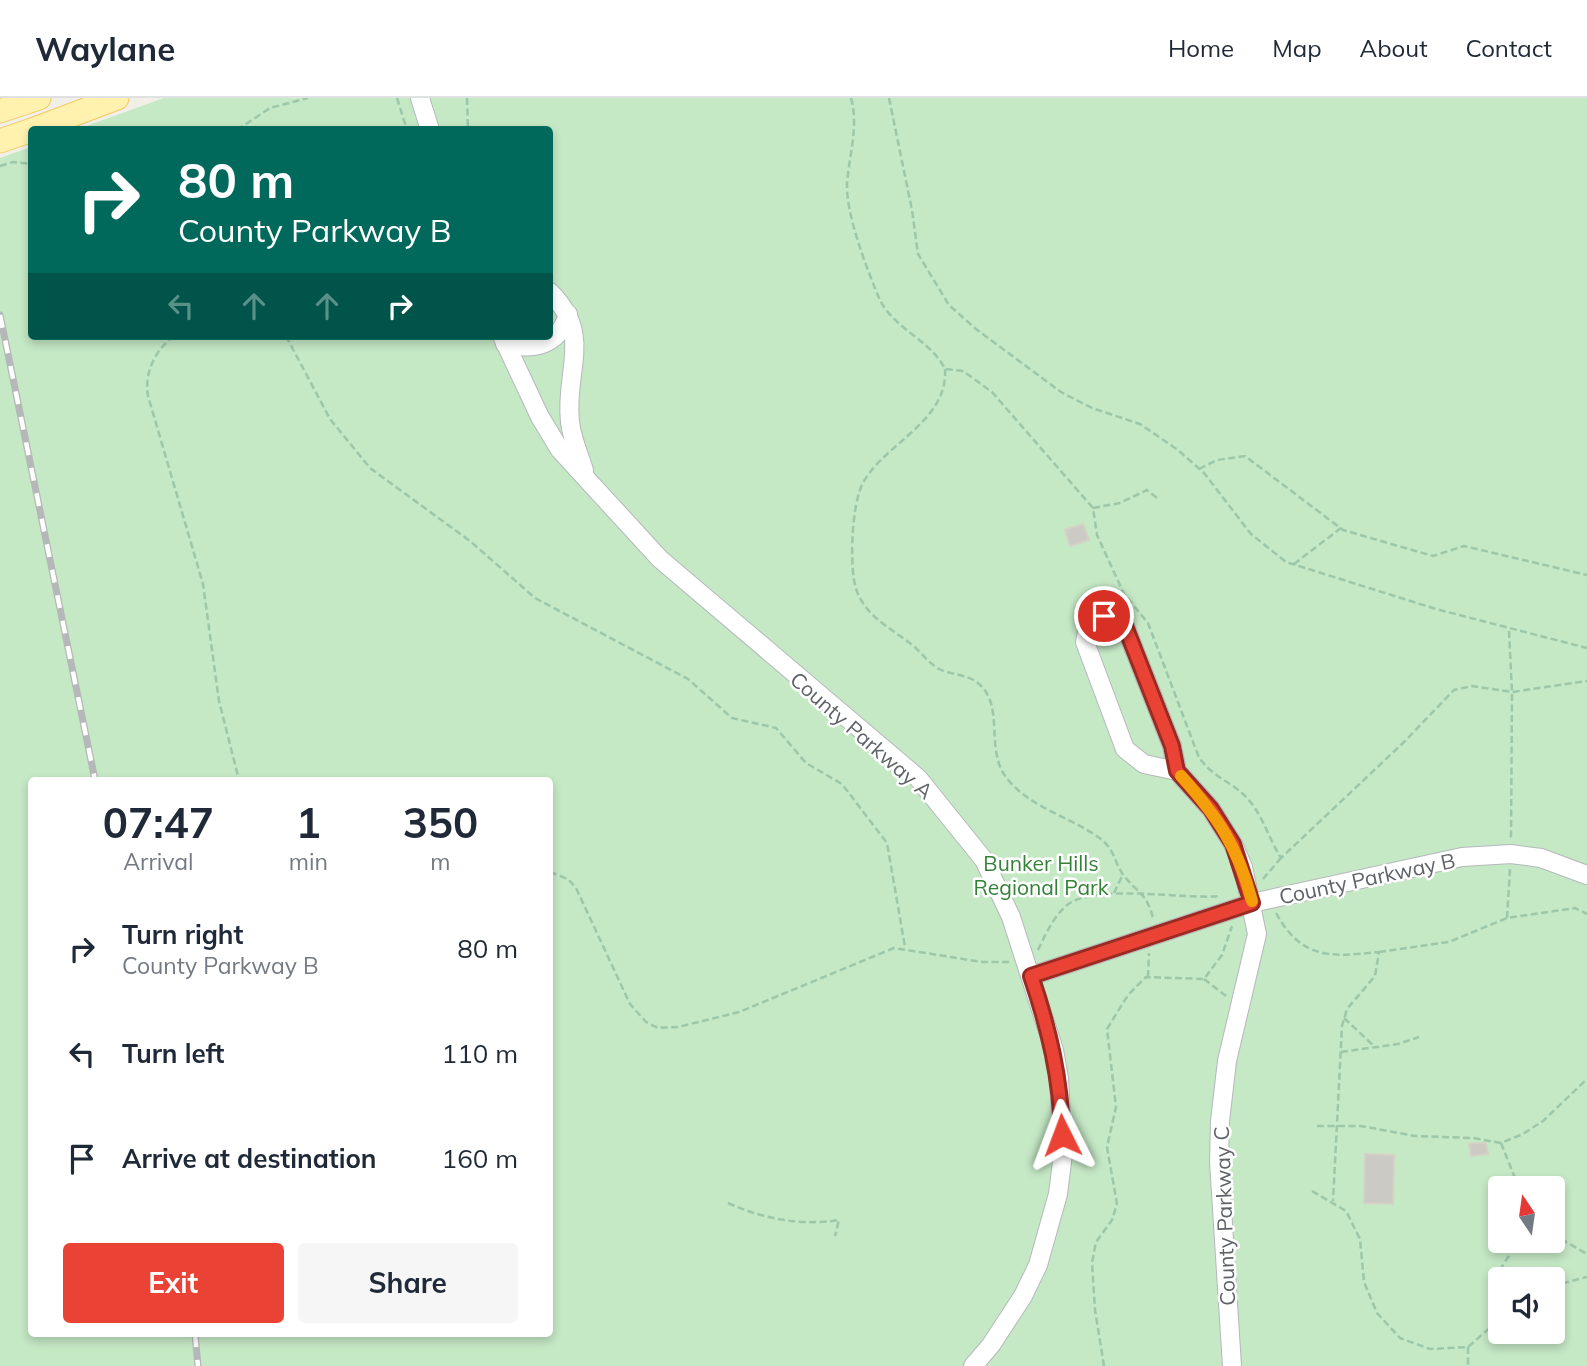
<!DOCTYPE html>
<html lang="en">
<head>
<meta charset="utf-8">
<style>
  body { margin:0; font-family:Mulish,sans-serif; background:#f6f6f7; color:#1f2937; height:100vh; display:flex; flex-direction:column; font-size:26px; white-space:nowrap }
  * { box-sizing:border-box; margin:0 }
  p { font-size:23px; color:#747a83 }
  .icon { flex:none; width:38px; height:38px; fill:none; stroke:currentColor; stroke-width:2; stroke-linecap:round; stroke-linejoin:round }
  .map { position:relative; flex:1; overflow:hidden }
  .sheet { position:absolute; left:28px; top:679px; width:525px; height:560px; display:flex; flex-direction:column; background:#fff; border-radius:7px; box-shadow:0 4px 10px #0003 }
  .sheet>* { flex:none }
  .top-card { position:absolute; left:28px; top:28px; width:525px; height:214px; border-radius:7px; box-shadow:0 4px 10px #0003; background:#00695c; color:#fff; overflow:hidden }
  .needle { width:46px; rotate:347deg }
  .buttons { position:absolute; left:1488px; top:1078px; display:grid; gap:14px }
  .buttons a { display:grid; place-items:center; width:77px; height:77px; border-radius:7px; background:#fff; box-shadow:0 4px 10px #0003; font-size:35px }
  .pin { position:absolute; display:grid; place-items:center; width:60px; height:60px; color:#fff; margin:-30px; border:4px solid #fff; border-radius:50%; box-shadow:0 2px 7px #0007 }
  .me { position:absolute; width:77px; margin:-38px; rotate:357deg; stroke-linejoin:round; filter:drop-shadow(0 0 5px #0008) }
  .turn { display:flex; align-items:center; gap:24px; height:147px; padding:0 35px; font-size:32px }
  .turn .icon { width:91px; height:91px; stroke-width:2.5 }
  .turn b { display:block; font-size:49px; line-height:60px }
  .lanes { display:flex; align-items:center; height:66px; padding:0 35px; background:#0003; justify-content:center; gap:35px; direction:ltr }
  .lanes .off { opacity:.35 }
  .eta { display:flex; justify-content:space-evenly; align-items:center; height:119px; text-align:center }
  .eta b { font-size:42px; font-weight:700; line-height:49px }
  .primary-button { display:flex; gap:14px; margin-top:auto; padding:14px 35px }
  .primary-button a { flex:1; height:80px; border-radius:7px; background:#ea4335; color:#fff; font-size:28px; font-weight:700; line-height:80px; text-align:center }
  .primary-button a+a { background:#f6f6f7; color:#1f2937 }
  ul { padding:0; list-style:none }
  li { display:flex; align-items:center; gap:21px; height:105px; padding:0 35px }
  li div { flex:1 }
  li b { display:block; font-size:26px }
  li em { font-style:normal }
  header { display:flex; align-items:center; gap:42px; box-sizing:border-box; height:98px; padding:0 35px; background:#fff; border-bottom:2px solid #e0e1e3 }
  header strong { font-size:33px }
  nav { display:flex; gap:38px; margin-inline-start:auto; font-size:24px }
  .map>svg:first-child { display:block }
</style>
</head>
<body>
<header>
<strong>Waylane</strong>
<nav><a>Home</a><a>Map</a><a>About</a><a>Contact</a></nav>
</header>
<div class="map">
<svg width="1587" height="1268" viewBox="0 0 1587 1268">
  <rect width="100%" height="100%" fill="#f1efe8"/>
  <path fill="#c5e8c5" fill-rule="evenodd" d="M164 0H1587V1268H0V60L31 49 32 238H550V32L78 31ZM32 682H550V1236H32ZM1500 1090H1552V1143H1500ZM1500 1181H1552V1234H1500Z"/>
  <g fill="#cccac5" stroke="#d6d1c6" stroke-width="2">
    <path d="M1083 426 1089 442 1070 448 1065 432Z"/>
    <path d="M1477 1045H1486L1488 1056 1471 1058 1469 1046Z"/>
    <path d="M1365 1056 1394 1057 1393 1106 1364 1105Z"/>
  </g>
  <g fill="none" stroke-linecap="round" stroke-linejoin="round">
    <defs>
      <g id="minor">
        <path d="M420 0 430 32"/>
        <path d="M550 194C594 238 564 272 570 324 572 341 579 357 584 372"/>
        <path d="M502 238 540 319 560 352 660 461 918 680 984 762 1011 819 1054 952 1059 980 1063 1056 1058 1096 1038 1167 1023 1198 991 1247 973 1268"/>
        <path d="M505 246C535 253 559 247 568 216"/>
        <path d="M1177 673 1144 666 1125 651 1085 544C1088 524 1098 517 1118 519L1125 528 1172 648 1177 673 1211 711 1233 746 1243 769 1257 836 1227 963 1220 1023 1219 1064 1232 1268"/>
        <path d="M1031 878 1252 805 1462 759 1511 756 1541 760 1587 777"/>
      </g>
      <g id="major">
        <path d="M0 13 39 0"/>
        <path d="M32 32 117 0"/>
        <path d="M0 43 32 32"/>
      </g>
    </defs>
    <use href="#minor" stroke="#b5b8bc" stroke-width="20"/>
    <use href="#major" stroke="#f2c960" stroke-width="25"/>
    <g stroke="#9cc7a9" stroke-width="2.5" stroke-dasharray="7 3.5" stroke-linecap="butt">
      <path d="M397 0 407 32"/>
      <path d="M467 0 468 32"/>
      <path d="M851 0C859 29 849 57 847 86 846 117 867 171 879 200 893 231 930 241 945 271L963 273 992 294 1093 410 1097 437 1124 496 1148 525 1198 657C1208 677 1233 684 1248 701 1263 718 1269 741 1281 760L1403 645 1454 592 1472 588 1512 594 1587 583"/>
      <path d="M889 0 912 112 918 156 949 207 976 231 1061 294 1092 310 1140 326 1178 352 1204 375 1251 436 1286 464 1436 511 1587 550"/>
      <path d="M237 32 270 10 308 0"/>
      <path d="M0 68 13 64 32 66"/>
      <path d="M159 238 169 241"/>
      <path d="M174 238C155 252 144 275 148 298L203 486 219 603 239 682"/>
      <path d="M286 238 330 321 370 370 470 443 535 500 688 581 732 620 776 630 806 665 842 686 887 745 905 849"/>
      <path d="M945 271C948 323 887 344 864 383 852 403 850 458 854 482 859 513 884 526 907 543 919 551 927 564 939 571 951 577 968 576 979 586 1006 609 983 654 1009 683 1032 710 1070 719 1098 739 1115 750 1114 765 1124 778 1138 795 1147 796 1153 820"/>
      <path d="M1199 371 1217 362 1245 358 1343 432 1433 458 1464 448 1587 477"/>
      <path d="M1093 410 1120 405 1147 392 1157 400"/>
      <path d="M1294 466 1341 430"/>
      <path d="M1509 533 1512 594 1511 740"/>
      <path d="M550 774 568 781 576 790 630 906 646 924 658 930 678 929 739 914 894 850 982 864H1009"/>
      <path d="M1263 781 1281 760"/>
      <path d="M1114 795 1123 776"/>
      <path d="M1276 815C1302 862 1331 859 1379 854L1375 878 1347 911 1342 928 1333 1103"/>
      <path d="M1507 820 1510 771"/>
      <path d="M1038 852C1045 837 1054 818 1067 807 1095 785 1186 802 1221 798"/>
      <path d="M1379 854 1449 844 1507 820 1575 810 1587 816"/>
      <path d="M1148 879 1149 855"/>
      <path d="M1204 881 1226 898"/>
      <path d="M1344 920 1375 949"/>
      <path d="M1341 954 1398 946 1419 939"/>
      <path d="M1317 1028H1361L1415 1038 1473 1040 1501 1045 1523 1036 1543 1023 1587 981"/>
      <path d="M1501 1045 1519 1090"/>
      <path d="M1312 1093 1346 1113 1360 1141 1364 1184 1377 1215 1400 1240 1430 1251 1468 1249 1500 1221"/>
      <path d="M728 1105C764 1121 800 1128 839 1122L835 1138"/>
      <path d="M1552 1136 1587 1156"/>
      <path d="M1536 1143H1537"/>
      <path d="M1500 1183V1172L1518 1143"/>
      <path d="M1552 1188 1587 1179"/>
      <path d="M1468 1249V1268"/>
      <path d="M1104 1268 1095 1212 1092 1165 1096 1144 1112 1122 1117 1106 1107 1049 1116 1009 1107 931 1128 897 1146 879 1204 881 1222 857 1232 828"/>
    </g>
    <use href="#minor" stroke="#fff" stroke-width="18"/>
    <use href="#major" stroke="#fff2af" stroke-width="23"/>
    <defs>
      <g id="rail">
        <path d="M0 217 95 682"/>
        <path d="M195 1236 198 1268"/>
      </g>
    </defs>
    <use href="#rail" stroke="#b6b7b8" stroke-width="7"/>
    <use href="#rail" stroke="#fff" stroke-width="4.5" stroke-dasharray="13" stroke-linecap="butt"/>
  </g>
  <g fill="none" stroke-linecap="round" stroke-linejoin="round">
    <defs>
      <path id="route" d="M1062 1037C1061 981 1049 931 1031 878L1252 805 1233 746 1211 711 1177 673 1172 648 1125 528 1118 519 1104 518"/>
    </defs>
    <use href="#route" stroke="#982c22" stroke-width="18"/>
    <use href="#route" stroke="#ea4335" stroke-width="12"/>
    <path stroke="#f59e0b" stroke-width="12" d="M1181 678C1218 719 1238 749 1252 803"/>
  </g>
  <g text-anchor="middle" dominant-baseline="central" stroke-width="5" stroke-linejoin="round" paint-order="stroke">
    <g font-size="21" fill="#5f6368" stroke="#fff">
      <text transform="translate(862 637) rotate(41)">County Parkway A</text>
      <text transform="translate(1367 780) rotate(-12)">County Parkway B</text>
      <text transform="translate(1224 1118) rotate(-92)">County Parkway C</text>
    </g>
    <g font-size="21" fill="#348238" stroke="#fff">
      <text x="1041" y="765">Bunker Hills<tspan x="1041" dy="24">Regional Park</tspan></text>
    </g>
  </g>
</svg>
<div class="buttons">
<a><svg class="needle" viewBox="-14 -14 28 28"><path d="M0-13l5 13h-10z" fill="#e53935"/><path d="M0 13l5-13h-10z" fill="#747a83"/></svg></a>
<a><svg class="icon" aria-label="sound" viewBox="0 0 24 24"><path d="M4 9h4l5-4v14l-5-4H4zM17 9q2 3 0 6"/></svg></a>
</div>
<div class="pin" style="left:1104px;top:518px;background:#d93025"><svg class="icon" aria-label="arrive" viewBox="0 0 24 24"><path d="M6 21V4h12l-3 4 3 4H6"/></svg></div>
<svg class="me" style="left:1062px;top:1037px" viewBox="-20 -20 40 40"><path d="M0-17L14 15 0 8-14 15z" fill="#ea4335" stroke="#fff" stroke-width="4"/></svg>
<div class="top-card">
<div class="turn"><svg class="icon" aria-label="right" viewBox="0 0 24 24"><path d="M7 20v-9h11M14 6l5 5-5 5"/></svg><div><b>80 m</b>County Parkway B</div></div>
<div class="lanes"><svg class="icon off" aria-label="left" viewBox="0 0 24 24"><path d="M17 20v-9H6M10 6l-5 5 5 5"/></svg><svg class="icon off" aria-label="ahead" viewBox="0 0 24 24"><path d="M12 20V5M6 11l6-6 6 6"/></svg><svg class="icon off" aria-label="ahead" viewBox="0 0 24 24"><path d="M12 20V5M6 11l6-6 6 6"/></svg><svg class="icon" aria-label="right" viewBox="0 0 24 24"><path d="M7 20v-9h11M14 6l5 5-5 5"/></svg></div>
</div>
<section class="sheet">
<div class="eta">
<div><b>07:47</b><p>Arrival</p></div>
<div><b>1</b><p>min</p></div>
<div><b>350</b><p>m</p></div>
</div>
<ul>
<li><svg class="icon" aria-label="right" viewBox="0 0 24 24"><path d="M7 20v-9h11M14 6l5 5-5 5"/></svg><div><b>Turn right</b><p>County Parkway B</p></div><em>80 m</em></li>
<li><svg class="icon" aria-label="left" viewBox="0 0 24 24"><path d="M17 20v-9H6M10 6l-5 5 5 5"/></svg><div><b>Turn left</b></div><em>110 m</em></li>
<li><svg class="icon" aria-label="arrive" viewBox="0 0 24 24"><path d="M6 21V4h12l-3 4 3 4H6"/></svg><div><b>Arrive at destination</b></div><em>160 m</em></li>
</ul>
<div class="primary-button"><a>Exit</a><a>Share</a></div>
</section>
</div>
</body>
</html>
